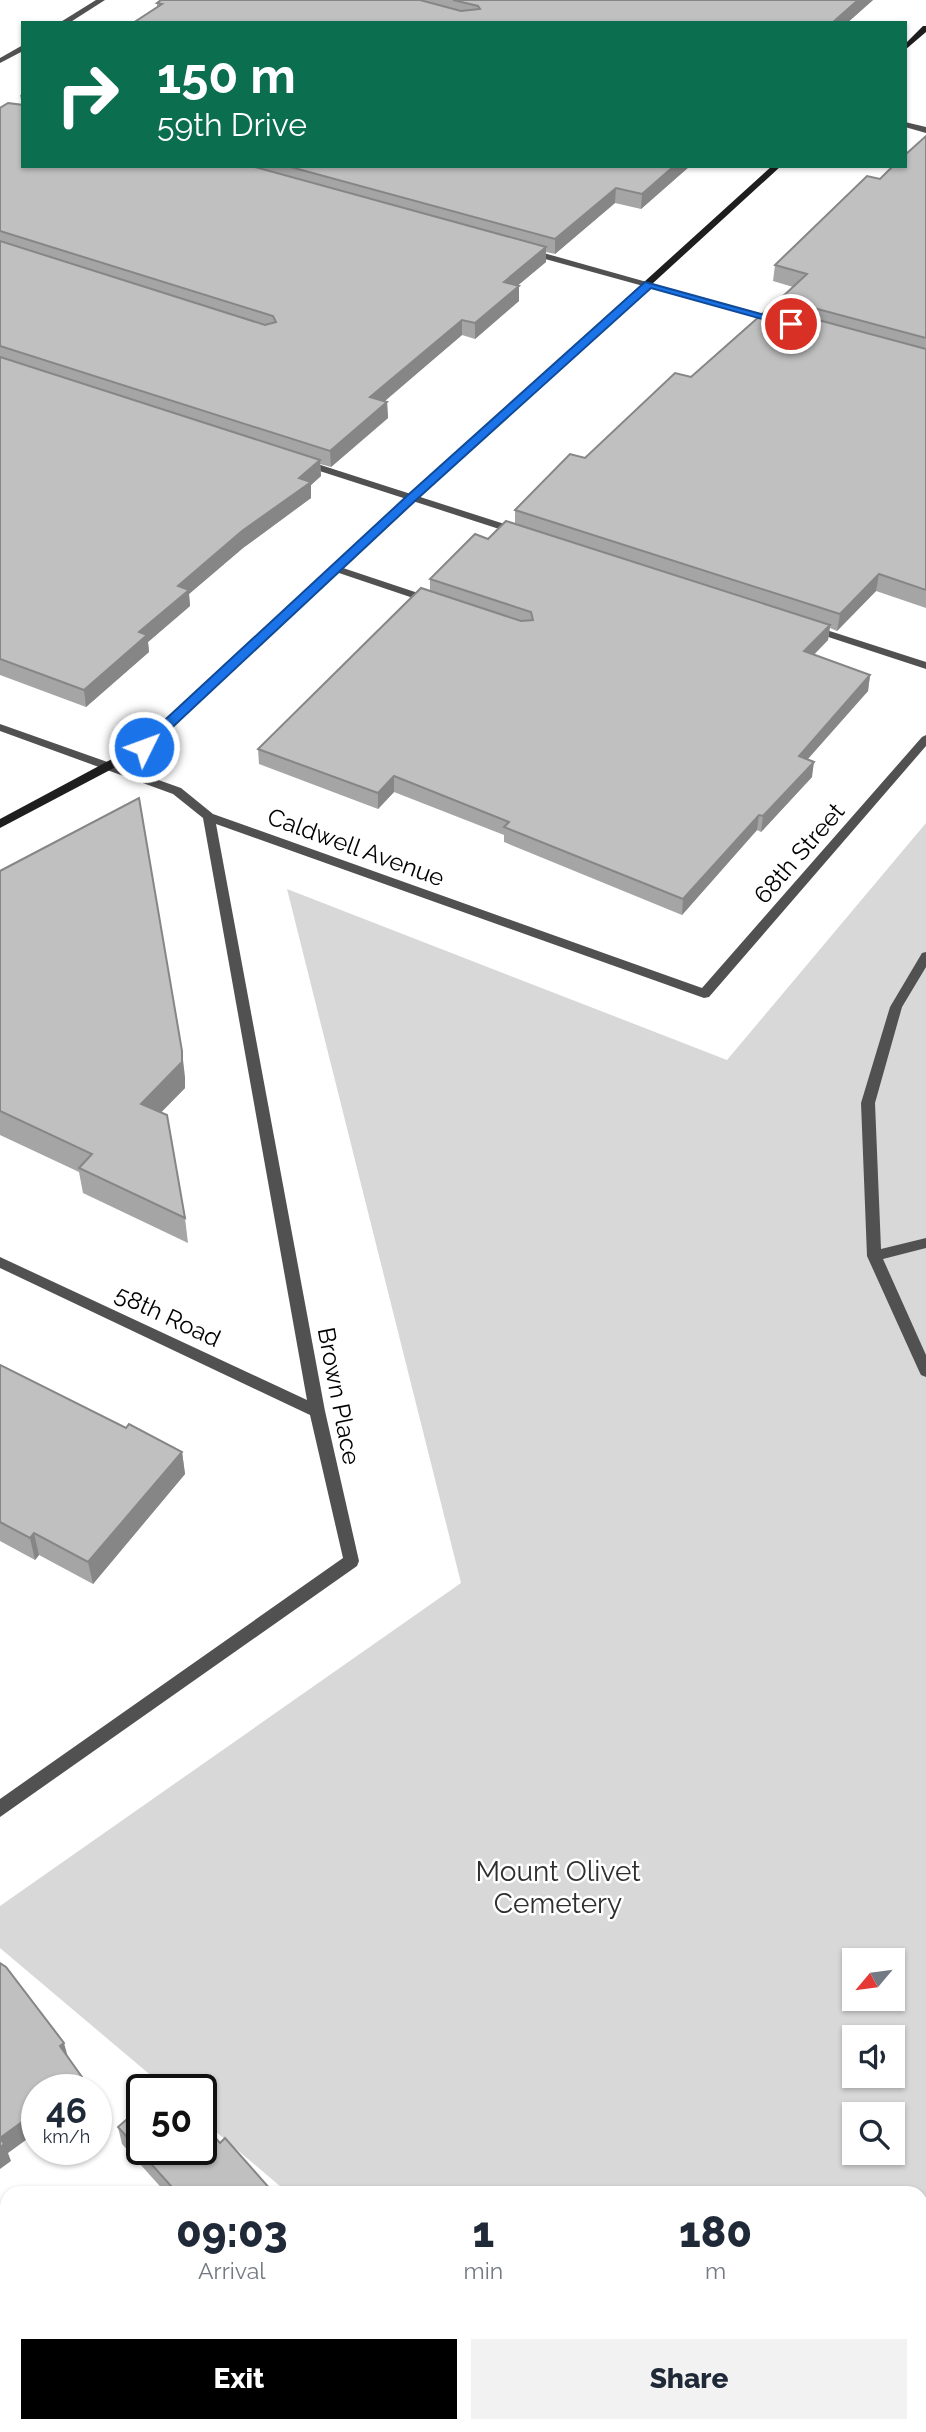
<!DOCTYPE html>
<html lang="en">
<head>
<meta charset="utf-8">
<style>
  body { margin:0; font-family:Raleway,sans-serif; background:#f2f2f3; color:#1f2937; height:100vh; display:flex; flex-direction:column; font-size:26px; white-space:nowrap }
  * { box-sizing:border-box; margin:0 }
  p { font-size:23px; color:#747a83 }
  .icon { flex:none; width:38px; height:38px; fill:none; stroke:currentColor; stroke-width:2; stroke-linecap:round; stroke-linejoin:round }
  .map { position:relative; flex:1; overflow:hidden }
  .sheet { position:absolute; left:0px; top:2186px; width:928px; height:247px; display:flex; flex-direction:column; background:#fff; border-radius:21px 21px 0 0; box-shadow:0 2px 5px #0004 }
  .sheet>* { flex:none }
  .banner { position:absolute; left:21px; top:21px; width:886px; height:147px; border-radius:0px; box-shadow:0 2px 5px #0004; background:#0b6e4f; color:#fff; overflow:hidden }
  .needle { width:46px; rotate:241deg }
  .fabs { position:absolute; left:842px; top:1948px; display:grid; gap:14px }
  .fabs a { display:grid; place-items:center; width:63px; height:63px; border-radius:0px; background:#fff; box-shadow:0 2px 5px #0004; font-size:35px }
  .speed { position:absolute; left:21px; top:2074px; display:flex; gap:14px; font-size:35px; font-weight:700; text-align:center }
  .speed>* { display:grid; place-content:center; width:91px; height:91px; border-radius:50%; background:#fff; box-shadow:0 2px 5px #0004; line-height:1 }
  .speed small { font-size:18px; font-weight:400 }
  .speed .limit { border:4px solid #111; border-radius:10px; background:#fff; color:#111 }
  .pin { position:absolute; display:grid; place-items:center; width:60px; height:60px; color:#fff; margin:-30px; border:4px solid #fff; border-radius:50%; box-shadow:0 2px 7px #0007 }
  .me { position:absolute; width:77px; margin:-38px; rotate:48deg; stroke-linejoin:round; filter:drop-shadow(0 0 5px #0008) }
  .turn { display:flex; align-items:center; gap:24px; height:147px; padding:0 21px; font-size:32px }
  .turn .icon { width:91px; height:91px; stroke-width:2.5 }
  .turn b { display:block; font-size:49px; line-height:60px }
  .eta { display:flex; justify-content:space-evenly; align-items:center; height:119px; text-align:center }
  .eta b { font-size:42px; font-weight:800; line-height:49px }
  .cta { display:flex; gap:14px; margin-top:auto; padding:14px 21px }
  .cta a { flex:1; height:80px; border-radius:0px; background:#000; color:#fff; font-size:28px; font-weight:800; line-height:80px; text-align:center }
  .cta a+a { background:#f2f2f3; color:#1f2937 }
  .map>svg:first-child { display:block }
</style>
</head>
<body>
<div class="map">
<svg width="926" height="2432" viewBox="0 0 926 2432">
  <rect width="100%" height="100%" fill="#fff"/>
  <path fill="#d8d8d8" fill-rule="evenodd" d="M926 823V2432H569L562 2426H920V2193H288L201 2119V2090L167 2089 0 1948V1906L461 1583 287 889 727 1060ZM854 1960H892V1998H854ZM854 2037H892V2076H854ZM854 2114H892V2152H854Z"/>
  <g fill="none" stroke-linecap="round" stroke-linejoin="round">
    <g fill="#515151" fill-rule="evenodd">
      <path d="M337 566 436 599 437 601 432 604 428 603 333 571V567Z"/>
      <path d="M926 952V967L902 1007 875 1103 881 1249 926 1238V1248L883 1259 926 1355V1377L921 1375 919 1371 867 1256 861 1103 890 1007 922 953Z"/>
    </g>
    <g fill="#515151" fill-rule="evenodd">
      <path d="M96 0H105L69 23H59Z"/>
      <path d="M23 45V51L0 63V58Z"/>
      <path d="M905 122 926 127V133L905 127Z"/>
      <path d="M527 250H533L782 320 774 322 527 254Z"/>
      <path d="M305 460 523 530 524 532 519 535 515 534 301 465V461Z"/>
      <path d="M811 625 926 662V669L807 630V626Z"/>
      <path d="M0 724 181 788 213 814 702 988 922 737 926 735V746L709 997 704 998 216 824 325 1411 359 1561 357 1566 0 1817V1799L343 1558 310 1415 0 1268V1257L307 1400 203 818 173 794 0 731Z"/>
    </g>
    <g fill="#1e1e1e" fill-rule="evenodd">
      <path d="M923 26H926V32L905 50V44Z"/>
      <path d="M772 166H781L416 500 148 750 0 828V819L140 744 408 496Z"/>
    </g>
  </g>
  <g fill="#a5a5a5">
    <path d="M161 0H873L847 23 157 7V3Z"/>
    <path d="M23 94V166H690L641 209 615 203 555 254 546 252V262L518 285 519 286V301L475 339 462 335 384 401 387 402 388 418 331 467 320 464 321 476 311 485V498L243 548 189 594 190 606 148 642 149 652 86 707 0 675V108L22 105 20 95Z"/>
    <path d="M926 136V608L876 591 837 631 830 628 828 640 814 655 870 675 868 691 808 759 812 777 761 832 757 830 682 915 504 842V835L394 792 378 809 259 764 258 749 430 591V579L488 539 515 523V510L585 458 778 309 780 299 793 287 773 281 775 265 880 179Z"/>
    <path d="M0 871 185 1077V1088L161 1112 185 1218 188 1243 83 1193 79 1172 0 1135Z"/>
    <path d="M0 1365 126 1428 182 1452 185 1474 93 1584 39 1555 35 1560 0 1541Z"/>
    <path d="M118 2127 220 2143 271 2193H166L122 2144Z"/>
    <path d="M0 2268 7 2277V2386L0 2379Z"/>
    <path d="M46 2426H342L343 2432H53Z"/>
  </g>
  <g fill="#868686">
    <path d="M858 0H873L847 23H832Z"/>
    <path d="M674 166H690L641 209 642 194Z"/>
    <path d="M616 188 615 203 555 254V239Z"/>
    <path d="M546 247V262L504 297V282Z"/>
    <path d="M519 286V301L475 339V323Z"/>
    <path d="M462 320V335L371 413 370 397Z"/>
    <path d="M387 402 388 418 331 467 330 451Z"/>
    <path d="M320 460 321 476 311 485V498L243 548 189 594 190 606 148 642 149 652 86 707 84 690 178 586Z"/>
    <path d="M879 574 876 591 837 631 840 614Z"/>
    <path d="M830 625 828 640 802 666 804 651Z"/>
    <path d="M870 675 868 691 797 771 799 756Z"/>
    <path d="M814 762 812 777 761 832 763 816Z"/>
    <path d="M394 776V792L378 809V793Z"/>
    <path d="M759 815 757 830 682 915 683 899Z"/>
    <path d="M182 1051 185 1077V1088L145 1129 141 1104Z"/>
    <path d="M182 1452 185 1474 93 1584 88 1562Z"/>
    <path d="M34 1533 39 1555 35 1560 30 1538Z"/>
    <path d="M64 2043 69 2061 60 2046Z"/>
    <path d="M82 2077 86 2090H65Z"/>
    <path d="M37 2111V2132L8 2153 11 2161 0 2169V2138Z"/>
    <path d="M340 2426H342L343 2432H336Z"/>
  </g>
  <g fill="#c0c0c0" stroke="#868686" stroke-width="2">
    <path d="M161 0H420L461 11 480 9 478 6 453 0H858L832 23H133L162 4 157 3Z"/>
    <path d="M8 103 23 105V166H251L546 247 504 282 519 286 475 323 462 320 370 397 387 402 330 451 0 346V241L265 325 276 322 273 316 0 231V108Z"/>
    <path d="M926 136V338L780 299 807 274 775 265 867 176 880 179 893 166H905V155Z"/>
    <path d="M287 166H674L642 194 616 188 555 239Z"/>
    <path d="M770 307 926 349V590L879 574 840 614 515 510 570 454 585 458 675 373 691 377Z"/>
    <path d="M0 357 320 460 299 478 311 482 242 531 178 586 189 590 139 632 147 635 84 690 0 659Z"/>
    <path d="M506 521 830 625 804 651 870 675 799 756 814 762 763 816 759 815 683 899 504 827 509 822 394 776 378 793 258 749 421 588 521 621 533 620 531 612 430 579 475 534 488 539Z"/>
    <path d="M139 798 182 1051V1062L141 1104 167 1115 185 1218 79 1168 92 1154 0 1111V871Z"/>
    <path d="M0 1365 126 1428 129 1424 182 1452 88 1562 34 1533 30 1538 0 1522Z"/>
    <path d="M0 1963 6 1967 64 2043 60 2046 82 2077 65 2090H37V2111L0 2138Z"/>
    <path d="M168 2084 172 2090H161Z"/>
    <path d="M142 2106V2149H201V2122L220 2143 225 2138 271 2190 268 2193H172L169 2189 172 2187 118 2127Z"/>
    <path d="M0 2138 4 2144 0 2148Z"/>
    <path d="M0 2268 7 2277V2378L0 2371Z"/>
    <path d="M54 2426H340L335 2431 336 2432H61Z"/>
  </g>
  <path fill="#1a73e8" stroke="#114b97" stroke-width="2" d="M645 282 797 324 791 327 651 288 416 500 148 750H139V744L408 495Z"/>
  <g text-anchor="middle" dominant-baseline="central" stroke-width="5" stroke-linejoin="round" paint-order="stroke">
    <g font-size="24" fill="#000" stroke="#fff">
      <text transform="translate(356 847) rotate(20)">Caldwell Avenue</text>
      <text transform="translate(799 853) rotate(-49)">68th Street</text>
      <text transform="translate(168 1316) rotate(25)">58th Road</text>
      <text transform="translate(339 1396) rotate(79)">Brown Place</text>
    </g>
    <g font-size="28" fill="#2f2f2f" stroke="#fff">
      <text x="558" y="1871">Mount Olivet<tspan x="558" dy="32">Cemetery</tspan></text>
    </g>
  </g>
</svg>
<div class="fabs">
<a><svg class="needle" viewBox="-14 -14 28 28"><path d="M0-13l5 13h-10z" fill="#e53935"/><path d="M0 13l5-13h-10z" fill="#747a83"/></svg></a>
<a><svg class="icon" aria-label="sound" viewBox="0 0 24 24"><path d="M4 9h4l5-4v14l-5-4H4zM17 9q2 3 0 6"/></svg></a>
<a><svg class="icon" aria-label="search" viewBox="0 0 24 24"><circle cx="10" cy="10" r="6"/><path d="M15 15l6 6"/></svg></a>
</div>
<div class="speed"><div>46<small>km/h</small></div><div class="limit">50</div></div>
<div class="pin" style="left:791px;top:324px;background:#d93025"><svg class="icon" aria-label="arrive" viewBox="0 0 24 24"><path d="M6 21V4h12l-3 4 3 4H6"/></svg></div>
<svg class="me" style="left:144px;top:747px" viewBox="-20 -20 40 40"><circle r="17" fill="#1a73e8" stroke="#fff" stroke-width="3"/><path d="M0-11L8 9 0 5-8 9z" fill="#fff"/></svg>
<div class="banner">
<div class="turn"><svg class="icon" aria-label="right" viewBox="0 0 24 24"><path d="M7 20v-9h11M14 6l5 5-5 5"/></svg><div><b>150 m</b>59th Drive</div></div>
</div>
<section class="sheet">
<div class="eta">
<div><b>09:03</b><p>Arrival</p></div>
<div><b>1</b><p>min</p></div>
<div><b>180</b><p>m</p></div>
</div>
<div class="cta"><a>Exit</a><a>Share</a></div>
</section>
</div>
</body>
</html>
